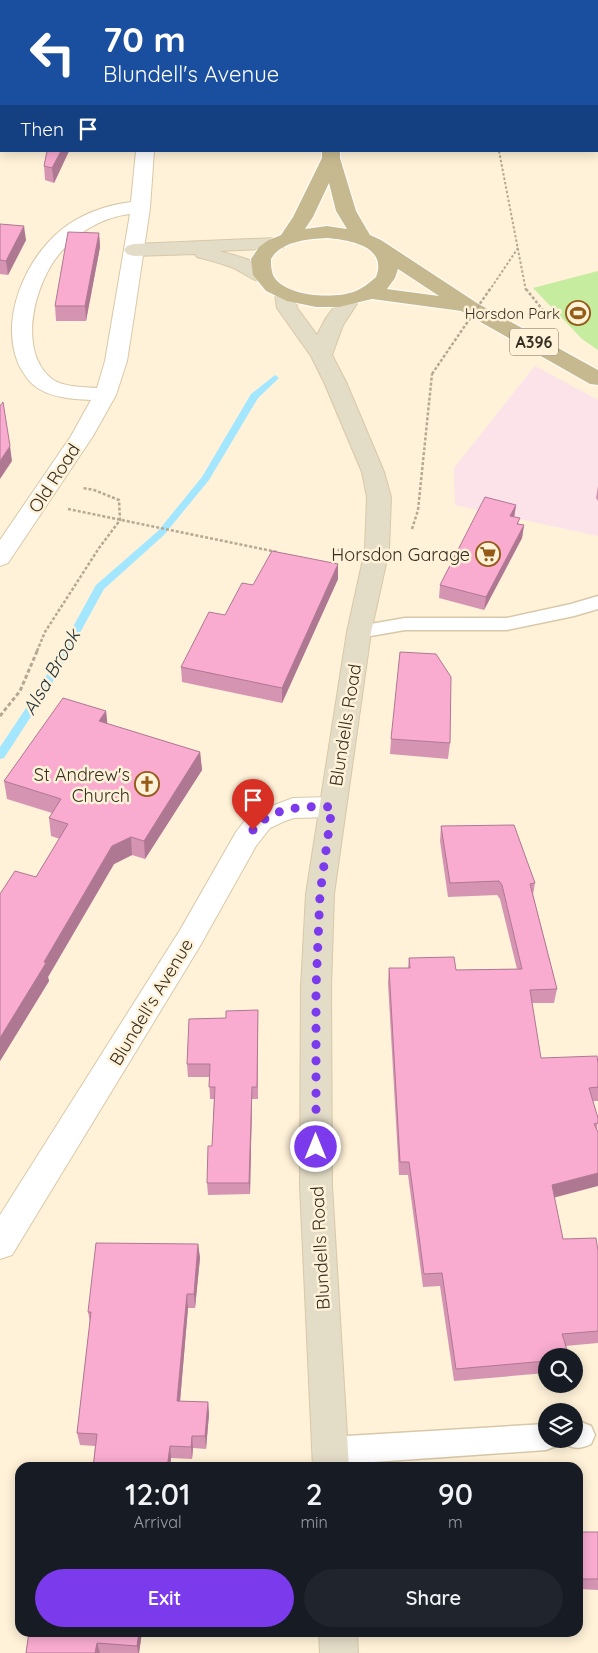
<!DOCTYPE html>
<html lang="en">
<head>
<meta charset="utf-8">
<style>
  body { margin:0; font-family:Quicksand,sans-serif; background:#20242c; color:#f1f3f6; height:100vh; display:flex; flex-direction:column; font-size:19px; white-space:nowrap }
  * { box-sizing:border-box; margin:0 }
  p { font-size:16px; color:#9ea1a6 }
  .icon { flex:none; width:28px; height:28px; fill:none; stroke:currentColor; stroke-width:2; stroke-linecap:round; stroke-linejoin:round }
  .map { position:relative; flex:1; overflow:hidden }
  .sheet { position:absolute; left:15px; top:1462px; width:568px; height:175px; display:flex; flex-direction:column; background:#171b24; border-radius:15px; box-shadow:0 2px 12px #0003 }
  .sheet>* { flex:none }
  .top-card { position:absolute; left:0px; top:0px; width:599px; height:152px; box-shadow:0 2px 12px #0003; background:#1a4fa0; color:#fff; overflow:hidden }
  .tools { position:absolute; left:538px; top:1348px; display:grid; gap:10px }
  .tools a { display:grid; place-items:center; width:45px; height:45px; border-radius:50%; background:#171b24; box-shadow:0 2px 12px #0003; font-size:25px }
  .pin { position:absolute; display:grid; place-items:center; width:42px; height:42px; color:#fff; margin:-51px -21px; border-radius:50% 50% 50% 0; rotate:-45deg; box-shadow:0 0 5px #0007 }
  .pin .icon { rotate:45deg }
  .me { position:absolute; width:55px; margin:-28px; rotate:0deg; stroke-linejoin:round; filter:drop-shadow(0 0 4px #0008) }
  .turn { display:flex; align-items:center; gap:18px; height:105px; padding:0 20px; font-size:22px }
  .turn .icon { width:65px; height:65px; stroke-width:2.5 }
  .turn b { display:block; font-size:35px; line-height:42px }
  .then { display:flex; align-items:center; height:48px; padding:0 20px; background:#0003; gap:10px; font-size:19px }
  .eta { display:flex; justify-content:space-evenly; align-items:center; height:85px; text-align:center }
  .eta b { font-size:30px; font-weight:600; line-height:35px }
  .cta { display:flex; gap:10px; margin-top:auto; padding:10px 20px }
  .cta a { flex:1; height:58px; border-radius:30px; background:#7c3aed; color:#fff; font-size:20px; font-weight:600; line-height:58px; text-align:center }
  .cta a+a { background:#20242c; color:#f1f3f6 }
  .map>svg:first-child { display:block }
</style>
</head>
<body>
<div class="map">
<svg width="598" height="1653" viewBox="0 0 598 1653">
  <rect width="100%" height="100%" fill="#fff2d8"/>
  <path fill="#fce2e9" d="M535 366 598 400V536L455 505 454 468Z"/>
  <path fill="#c6ec9f" d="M598 271V350L582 339 533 288Z"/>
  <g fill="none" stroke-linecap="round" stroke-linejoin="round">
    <path fill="#a3e6ff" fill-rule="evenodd" d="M275 375 279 378 258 398 209 480 164 535 104 589 49 689 4 758 0 759V747L40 687 96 585 158 531 202 477 251 394Z"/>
    <defs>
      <g id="lane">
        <path d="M598 596V609L574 616 507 630H405L359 638 352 637 349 632 352 627 359 626 405 618H507L571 604Z"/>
        <path d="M574 1422H581L591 1426 595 1435 591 1444C580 1449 575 1449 564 1444L562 1439H574Z"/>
        <path d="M546 1424V1439H559L556 1446 546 1450 330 1465 320 1461 316 1451 320 1441 330 1437Z"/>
      </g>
      <g id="street">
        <rect x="157" y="0" width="16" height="1"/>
        <rect x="0" y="111" width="1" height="10"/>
        <path d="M136 151H154L150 208 134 316 127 361 116 395 93 436 8 563 0 566V540L71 436 91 400C74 399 54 398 39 389 30 384 22 372 18 363 0 318 25 260 61 230 81 214 106 205 131 202ZM130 214 105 361 97 388C83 387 63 387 52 379 16 351 35 281 61 252 78 232 103 217 130 214Z"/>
        <path d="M332 797 342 800 346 807 342 814 332 817 294 818 285 821 270 828 256 846 200 946 12 1255 0 1259V1215L180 930 236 832 250 814 293 798Z"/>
      </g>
      <g id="secondary">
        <path d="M276 238 283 240 286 244 283 248 219 251C237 256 262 261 273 277L270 281C254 285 245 272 231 267 220 263 208 260 197 257L195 254 134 256 127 254 124 250 127 246 134 244Z"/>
        <path d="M285 288 292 290 295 294 297 308 317 335 326 318 343 295 350 293 357 295 360 299 343 325 332 355 346 382 384 472 391 497 389 550 371 632 334 894 331 987 332 1186 349 1468H313L300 1186 301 987 306 894 347 632 365 550 367 497 362 472 324 382 311 356 277 308 275 294 278 290Z"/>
        <path d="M319 1632H357L358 1653H320Z"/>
      </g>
      <g id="primary">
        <rect x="331" y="0" width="16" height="1"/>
        <path d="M322 151H340V158L356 211 370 235 381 240 477 303 598 370V385L590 384 461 311 372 299 339 307H316L287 301 266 291 253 275 251 259 259 247 267 241 281 235 293 217 322 158ZM329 183 336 211 347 229 327 226 305 229 313 217ZM327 238C349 240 388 246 376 277 369 283 362 289 353 292 333 299 284 297 273 275 271 270 271 264 271 259 281 241 309 239 327 238ZM398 269 439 296 387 289 395 278Z"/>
      </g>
    </defs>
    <use href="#lane" stroke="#d8c8a8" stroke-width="3"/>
    <use href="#street" stroke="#d8c8a8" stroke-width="2"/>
    <use href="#secondary" stroke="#d8c8a8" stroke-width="2"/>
    <use href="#primary" stroke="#fff" stroke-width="2"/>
    <g stroke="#b3a994" stroke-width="2" stroke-dasharray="2.5 2" stroke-linecap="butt">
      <path d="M406 0H416"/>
      <path d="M499 151 526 291"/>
    </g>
    <g stroke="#b3a994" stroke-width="2.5" stroke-dasharray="3 2" stroke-linecap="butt">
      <path d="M526 289 550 319"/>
      <path d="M68 509 277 552"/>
      <path d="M412 529 418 510 432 374"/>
      <path d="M330 563H332L340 548H346"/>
      <path d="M37 651 45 632 99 548 120 520 119 500 94 490 83 488"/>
    </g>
    <path stroke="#b3a994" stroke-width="3" stroke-dasharray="4 2.5" stroke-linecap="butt" d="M0 716 20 691 38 649"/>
    <use href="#lane" fill="#fff" fill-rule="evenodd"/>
    <use href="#street" fill="#fff" fill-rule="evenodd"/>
    <use href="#secondary" fill="#e3dcc7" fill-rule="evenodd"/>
    <use href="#primary" fill="#c7b98f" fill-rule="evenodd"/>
    <path stroke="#b3a994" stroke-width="2" stroke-dasharray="2.5 2" stroke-linecap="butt" d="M489 291 518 248"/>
    <path stroke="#b3a994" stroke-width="2.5" stroke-dasharray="3 2" stroke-linecap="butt" d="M432 374 490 289"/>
  </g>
  <g fill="#d694b3">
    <path d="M0 0 1 1V108H0Z"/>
    <path d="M69 151 54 183 45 180 44 166Z"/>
    <path d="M0 224 26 240 8 275 0 274Z"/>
    <path d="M99 233 100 247 86 321H56L55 306Z"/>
    <path d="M598 486V501L596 498Z"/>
    <path d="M516 505 514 517 519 524 524 525 522 538 484 610 439 598 440 585Z"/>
    <path d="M338 579 282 703 182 682 181 667 225 615 253 585Z"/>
    <path d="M106 711 107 724 200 752 202 770 145 859 132 855 114 864 48 977 49 981 0 1061V894L36 877 60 839 51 836 49 818 52 813 7 799 4 781Z"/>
    <path d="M391 739 450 743 448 759 390 754Z"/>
    <path d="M441 826 535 883 533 895 557 989 554 1003H532L541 1058 598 1063V1101H593L598 1118 597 1131 554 1197 563 1239 598 1251V1343L565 1346 546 1356V1373L454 1381 440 1286 423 1287 408 1175H399L388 983 389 968H408L409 958 456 970 517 969 500 899 497 895 448 897 440 841Z"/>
    <path d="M258 1010V1099H252L250 1194 208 1195 207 1183 212 1146 214 1099H210L209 1077H188L187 1064 226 1018Z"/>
    <path d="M198 1244 200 1258 195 1308H188L180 1401 208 1402 209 1414 206 1449 193 1448 192 1459 171 1458 170 1468H93L95 1446 80 1445 77 1433 90 1322 88 1312Z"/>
    <path d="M578 1532H598V1590L578 1589Z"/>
    <path d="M29 1632H142L139 1653H26Z"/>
  </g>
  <g fill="#ae7892">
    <path d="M61 151H69L54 183 52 168Z"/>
    <path d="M24 226 26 240 8 275 6 261Z"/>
    <path d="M99 233 100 247 86 321 85 306Z"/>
    <path d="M10 446 12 461 0 479V461Z"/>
    <path d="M516 505 514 518 510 516Z"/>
    <path d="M524 525 522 538 484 610 486 597Z"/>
    <path d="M338 564V579L282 703V688Z"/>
    <path d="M106 711 108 729 99 721Z"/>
    <path d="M200 752 202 770 145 859 144 841Z"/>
    <path d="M131 837 132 855 114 864 48 977 49 981 0 1061V1038L44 962 112 846Z"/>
    <path d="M252 1087V1099L250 1194 249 1183Z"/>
    <path d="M598 1173V1186L549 1199 552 1185Z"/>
    <path d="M198 1244 200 1258 195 1308 194 1294Z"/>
    <path d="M187 1294 188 1308 179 1413 177 1401Z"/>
    <path d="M208 1402 209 1414 206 1449 205 1436Z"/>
    <path d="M192 1436 193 1448 192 1459 191 1447Z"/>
    <path d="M170 1446 171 1458 170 1468H167Z"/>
    <path d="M139 1632H142L139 1653H138L137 1646Z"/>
    <path d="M97 1643 100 1653H95Z"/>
  </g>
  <g fill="#f9acd0" stroke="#ae7892">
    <path d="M0 0H106V1H1V94H0Z"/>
    <rect x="198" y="0" width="34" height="1"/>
    <path d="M47 151H61L52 168 44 166Z"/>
    <path d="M0 224 24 226 6 261 0 260Z"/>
    <path d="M68 232 99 233 85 306H55Z"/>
    <path d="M3 402 10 446 0 461V406Z"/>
    <path d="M485 497 516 505 510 516 520 518 517 524 524 525 486 597 440 585Z"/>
    <path d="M272 551 338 564 282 688 181 667 209 612 225 615 242 583 253 585Z"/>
    <path d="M400 652 436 654 451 677 450 743 391 739Z"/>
    <path d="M63 698 106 711 99 721 200 752 144 841 131 837 112 846 44 962 46 963 0 1038V894L15 871 36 877 68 824 49 818 61 799 4 781Z"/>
    <path d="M514 825 535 883 530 884 557 989 530 990 541 1058 597 1056 598 1063V1087L589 1088 598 1118V1123L594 1124 598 1132V1173L552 1185 563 1239 596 1238 598 1251V1331L562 1334 569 1356H546V1361L456 1369 442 1273 424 1274 409 1162H400L389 968H410L409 958 454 957 456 970 522 969 502 885 499 881 450 883 441 826Z"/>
    <path d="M258 1010 257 1087H252L249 1183H207L208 1146H212L215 1087H209L210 1064H187L189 1019 226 1018V1011Z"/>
    <path d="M96 1243 198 1244 194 1294H187L177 1401 208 1402 205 1436H192L191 1447 170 1446 167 1468H93L97 1434 77 1433 91 1312H88Z"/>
    <rect x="578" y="1532" width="20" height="47"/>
    <path d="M29 1632H139L137 1646 97 1643 95 1653H26Z"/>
  </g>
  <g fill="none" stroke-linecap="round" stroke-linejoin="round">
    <path stroke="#7c3aed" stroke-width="9" stroke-dasharray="0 16.2" d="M253 830C272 806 305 806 332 807L320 894 316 988V1147"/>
  </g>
  <defs>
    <symbol id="stadium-ring" viewBox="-11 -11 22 22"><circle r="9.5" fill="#fff2d8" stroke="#945b17" stroke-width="1.5"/><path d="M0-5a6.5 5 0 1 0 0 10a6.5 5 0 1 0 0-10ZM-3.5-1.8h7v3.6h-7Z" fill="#945b17"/></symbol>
    <symbol id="supermarket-ring" viewBox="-11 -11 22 22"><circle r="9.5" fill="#fff2d8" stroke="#945b17" stroke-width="1.5"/><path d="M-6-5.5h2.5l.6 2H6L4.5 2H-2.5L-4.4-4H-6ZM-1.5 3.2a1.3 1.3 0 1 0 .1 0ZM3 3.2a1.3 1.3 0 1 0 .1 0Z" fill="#945b17"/></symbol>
    <symbol id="church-ring" viewBox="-11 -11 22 22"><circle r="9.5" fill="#fff2d8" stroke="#945b17" stroke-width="1.5"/><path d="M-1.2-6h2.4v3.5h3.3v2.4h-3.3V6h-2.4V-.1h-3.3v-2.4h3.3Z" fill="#945b17"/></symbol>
  </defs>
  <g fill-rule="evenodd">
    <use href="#stadium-ring" x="564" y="299" width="28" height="28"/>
    <use href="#supermarket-ring" x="474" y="540" width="28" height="28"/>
    <use href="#church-ring" x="133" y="770" width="28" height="28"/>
  </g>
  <g text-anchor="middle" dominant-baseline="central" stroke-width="5" stroke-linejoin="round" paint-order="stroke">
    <g font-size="15" fill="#352f22" stroke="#fff2d8" text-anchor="end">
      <text x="560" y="313">Horsdon Park</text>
    </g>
    <rect fill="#fff2d8" stroke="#726a59" stroke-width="1" x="510" y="328.5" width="48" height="27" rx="4"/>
    <g font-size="16" font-weight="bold" fill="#352f22">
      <text x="534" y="342">A396</text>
    </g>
    <g font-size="18" fill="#352f22" stroke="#fff2d8">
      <text transform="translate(54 478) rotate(-57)">Old Road</text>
      <text transform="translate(345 725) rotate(-81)">Blundells Road</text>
      <text transform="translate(151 1002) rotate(-59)">Blundell's Avenue</text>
      <text transform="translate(320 1248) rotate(-93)">Blundells Road</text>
    </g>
    <g font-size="18" fill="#352f22" stroke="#fff2d8" text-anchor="end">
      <text x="470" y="554">Horsdon Garage</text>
      <text x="130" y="774">St Andrew's<tspan x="130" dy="21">Church</tspan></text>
    </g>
    <g font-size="19" font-style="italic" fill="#20363e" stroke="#fff2d8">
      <text transform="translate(51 672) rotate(-60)">Alsa Brook</text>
    </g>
  </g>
</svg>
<div class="tools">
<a><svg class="icon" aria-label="search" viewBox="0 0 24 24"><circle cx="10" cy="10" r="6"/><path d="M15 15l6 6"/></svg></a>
<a><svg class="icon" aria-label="layers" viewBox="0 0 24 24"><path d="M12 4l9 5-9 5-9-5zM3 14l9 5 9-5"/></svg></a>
</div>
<div class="pin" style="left:253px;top:830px;background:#d93025"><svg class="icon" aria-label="arrive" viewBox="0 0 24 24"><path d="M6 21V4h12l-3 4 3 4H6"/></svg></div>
<svg class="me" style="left:316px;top:1147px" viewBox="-20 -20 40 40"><circle r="17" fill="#7c3aed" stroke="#fff" stroke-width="3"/><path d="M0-11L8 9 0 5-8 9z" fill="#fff"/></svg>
<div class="top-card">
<div class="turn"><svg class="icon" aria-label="left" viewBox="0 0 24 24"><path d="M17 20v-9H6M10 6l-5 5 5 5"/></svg><div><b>70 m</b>Blundell's Avenue</div></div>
<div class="then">Then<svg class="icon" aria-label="arrive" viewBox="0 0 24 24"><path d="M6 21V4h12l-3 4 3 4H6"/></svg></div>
</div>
<section class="sheet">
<div class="eta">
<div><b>12:01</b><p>Arrival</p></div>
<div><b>2</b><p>min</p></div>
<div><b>90</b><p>m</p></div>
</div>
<div class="cta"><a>Exit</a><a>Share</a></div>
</section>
</div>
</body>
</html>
